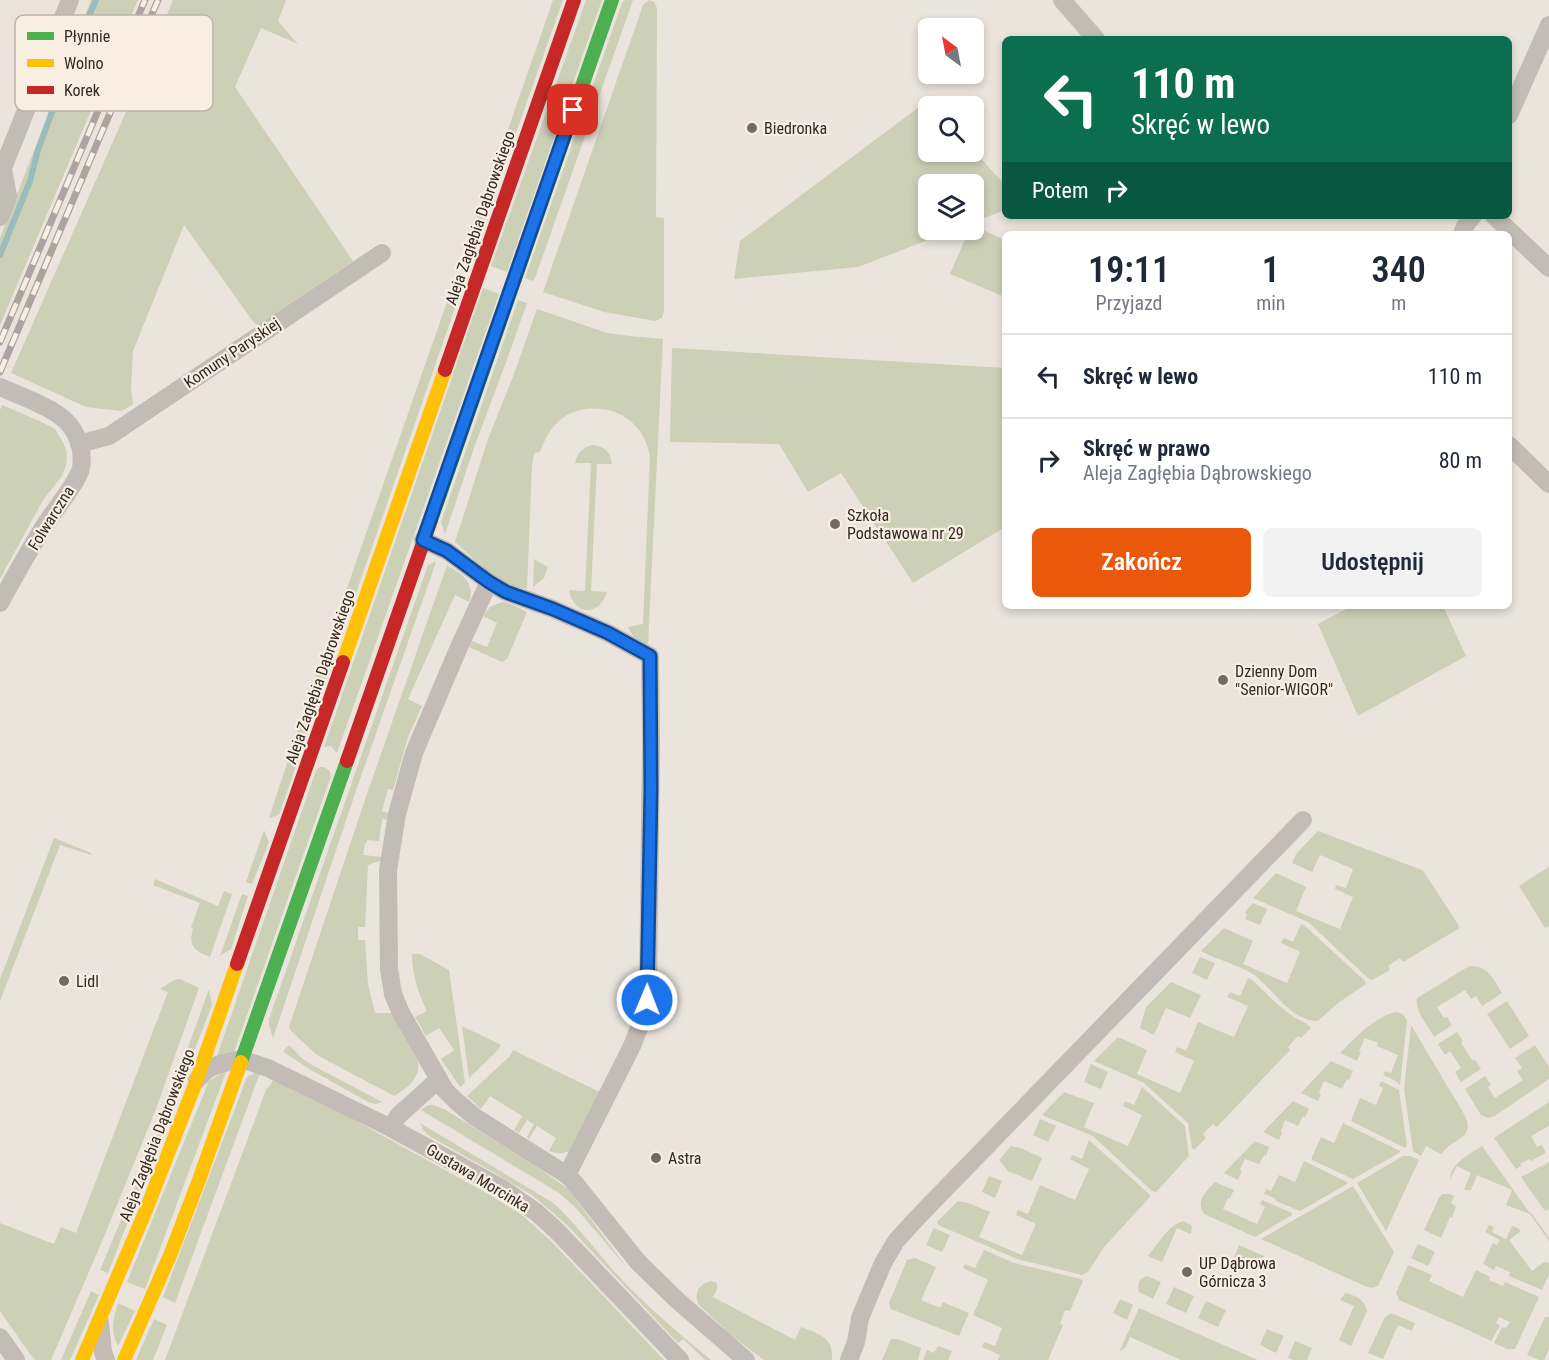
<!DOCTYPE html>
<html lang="pl">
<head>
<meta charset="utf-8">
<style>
  body { margin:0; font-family:"Roboto Condensed",sans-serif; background:#f2f2f3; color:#1f2937; height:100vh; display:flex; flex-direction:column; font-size:22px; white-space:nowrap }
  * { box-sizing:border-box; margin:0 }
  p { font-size:20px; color:#747a83 }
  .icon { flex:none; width:33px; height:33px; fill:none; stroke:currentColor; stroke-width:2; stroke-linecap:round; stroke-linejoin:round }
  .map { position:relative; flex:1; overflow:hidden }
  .details { position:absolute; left:1002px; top:231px; width:510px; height:378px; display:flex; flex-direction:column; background:#fff; border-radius:9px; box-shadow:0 3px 9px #0003 }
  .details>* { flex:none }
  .top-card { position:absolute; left:1002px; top:36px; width:510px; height:183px; border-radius:9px; box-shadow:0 3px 9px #0003; background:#0b6e4f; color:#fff; overflow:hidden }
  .needle { width:39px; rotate:328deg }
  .fabs { position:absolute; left:918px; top:18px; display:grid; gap:12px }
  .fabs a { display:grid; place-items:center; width:66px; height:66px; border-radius:9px; background:#fff; box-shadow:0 3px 9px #0003; font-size:30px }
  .pin { position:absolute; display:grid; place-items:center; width:51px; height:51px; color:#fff; margin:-26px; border-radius:12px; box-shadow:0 3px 9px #0006 }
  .me { position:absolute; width:66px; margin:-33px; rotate:1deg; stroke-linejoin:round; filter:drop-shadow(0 0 4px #0008) }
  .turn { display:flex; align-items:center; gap:21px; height:126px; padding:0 30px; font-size:27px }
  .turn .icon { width:78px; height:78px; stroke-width:2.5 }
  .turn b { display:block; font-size:42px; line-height:51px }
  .then { display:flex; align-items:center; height:57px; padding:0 30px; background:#0003; gap:12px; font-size:22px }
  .eta { display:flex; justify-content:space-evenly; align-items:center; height:102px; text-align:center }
  .eta b { font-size:36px; font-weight:600; line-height:42px }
  .action { display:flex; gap:12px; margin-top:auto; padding:12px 30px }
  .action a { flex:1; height:69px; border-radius:9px; background:#ea580c; color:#fff; font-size:24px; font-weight:600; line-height:69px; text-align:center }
  .action a+a { background:#f2f2f3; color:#1f2937 }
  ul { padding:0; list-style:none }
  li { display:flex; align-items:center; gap:18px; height:84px; padding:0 30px; border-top:2px solid #e0e1e3 }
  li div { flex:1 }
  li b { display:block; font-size:22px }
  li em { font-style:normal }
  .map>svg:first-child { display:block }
</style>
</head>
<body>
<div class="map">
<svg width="1549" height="1360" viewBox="0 0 1549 1360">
  <rect width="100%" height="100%" fill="#ebe4dc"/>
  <g fill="#ccd0b6">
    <path d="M91 0H138L0 325V238L37 143Z"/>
    <path d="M173 0H286L278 21 298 44 261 28 235 87 353 261 259 325 254 323 184 225 133 351 131 389 133 404 122 411 86 407 11 373 130 103Z"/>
    <path d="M553 0H563L484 223 476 229 473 230Z"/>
    <path d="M586 0H602L507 272 491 266Z"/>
    <path d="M625 0H633L535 278 533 281 525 278 622 3Z"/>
    <path d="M649 0 654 2 657 8 656 217 664 218V311L662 318 655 321 604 312 543 292 643 5Z"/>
    <path d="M927 101 932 106H928V152L974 151 1005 185V210L974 222V184H928V230H954L858 267 734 279 740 241Z"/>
    <path d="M974 226 1005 240V297L950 274 969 230H974Z"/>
    <path d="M455 279 464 282 279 815 269 818 310 694Z"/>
    <path d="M483 288 499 294 337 753 331 746 324 747Z"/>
    <path d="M518 300 527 303 505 365 475 445 445 534 441 522Z"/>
    <path d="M537 309 607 333 630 336 663 339 648 644C638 642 632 636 628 627L643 624 650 456C648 447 645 438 639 430 631 420 621 413 608 410 573 403 551 420 540 452L534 453 532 466 527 588C505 590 471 556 455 542L488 439 514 374Z"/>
    <path d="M672 348 1005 368V527L913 583 841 473 808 492 779 444 670 442Z"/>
    <path d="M2 405 42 422 55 429 64 444 67 454 66 466 62 476 43 500 0 579V410Z"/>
    <path d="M592 445C604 446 611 452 612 464H597L591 591 607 592C599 617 574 616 569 590L585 591 591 463H575C577 453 582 448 592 445Z"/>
    <path d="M534 559 548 567 544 578 533 587Z"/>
    <path d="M436 562 359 782 273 1038 269 1026V1019L428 565Z"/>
    <path d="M447 565C462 575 476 582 469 602L455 595 408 699 422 706 408 737 393 790 388 789 382 811 390 813 389 820 382 819 379 841 367 840V843H365L363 855 383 857V860L368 865 365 927H358V940H365L368 984 375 1013H392C396 1022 400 1030 405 1038 409 1045 414 1051 417 1059 423 1076 407 1089 394 1096L317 1055 291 1031 289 1027 367 794Z"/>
    <path d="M502 602 511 604 527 612 507 659 502 662 469 647 472 641 487 647 497 623 483 616 490 607Z"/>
    <path d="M1352 606H1443L1466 656 1358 716 1318 624Z"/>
    <path d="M320 767C326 767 330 769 331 776L233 1055 217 1056 316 770Z"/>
    <path d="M264 830 269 842 252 884 246 882Z"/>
    <path d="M1318 831 1422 870 1424 872 1459 926 1458 929 1403 962 1400 958 1388 966 1390 970 1372 980 1369 979 1308 922 1253 898 1276 873 1306 887 1296 911 1340 929 1353 897 1335 889 1336 885 1346 888 1353 869 1320 855 1312 872 1292 863 1296 854Z"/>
    <path d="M54 838 91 853V855L60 845 0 1001V979Z"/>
    <path d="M1549 867V926L1545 928 1519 886Z"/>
    <path d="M155 879 218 906 224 891 232 894 210 957C194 951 188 945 193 929L191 927 200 903 153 885Z"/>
    <path d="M242 894 248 896 231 949 220 956Z"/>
    <path d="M1253 903 1267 909 1260 925 1245 919 1247 915 1245 912Z"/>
    <path d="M1301 924 1305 926 1365 981 1366 984 1338 1003 1318 1021C1290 1021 1274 989 1253 974 1239 965 1217 960 1201 951L1224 928 1253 941 1243 964 1287 983 1300 952 1281 943 1284 938 1293 942Z"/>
    <path d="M412 954H420L449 970 465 1083 460 1087 441 1059 454 1050 439 1028 426 1036 415 1017 427 1011C418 993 412 974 412 954Z"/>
    <path d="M1200 957 1215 963 1207 980 1192 973Z"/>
    <path d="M1470 966C1488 966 1494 979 1502 993L1482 1006 1476 996 1471 999 1465 990 1437 1007 1444 1018 1447 1017 1452 1025 1434 1037C1428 1026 1414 1010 1417 998L1466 968Z"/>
    <path d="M1248 978 1251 979C1264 991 1277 1005 1291 1015 1298 1020 1306 1022 1311 1028L1301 1038 1298 1036 1288 1047 1290 1050 1217 1127 1213 1124 1203 1134 1206 1138 1194 1150 1192 1148 1188 1123 1144 1083 1094 1061 1118 1037 1147 1050 1137 1074 1180 1093 1194 1061 1175 1052 1177 1047 1186 1051 1198 1022 1234 1037 1248 1006 1227 997 1230 992 1240 996Z"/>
    <path d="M180 979 199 988 156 1109 103 1239 51 1360H36L30 1354 0 1311V1223L54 1244 61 1227 76 1233 168 992 160 989 174 980Z"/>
    <path d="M1171 982 1201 995 1190 1018 1166 1008 1154 1035 1140 1028 1146 1007Z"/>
    <path d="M209 989 212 1005 108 1273 100 1270 155 1139Z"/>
    <path d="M1507 1001 1529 1036 1510 1049 1487 1014Z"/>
    <path d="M1397 1012 1403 1014 1407 1020 1400 1085 1394 1080 1383 1075 1385 1071 1391 1073 1398 1055 1377 1046 1378 1043 1365 1038 1359 1051 1361 1052 1357 1061 1340 1053C1355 1038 1376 1015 1397 1012Z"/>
    <path d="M1411 1025 1464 1114C1477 1138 1454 1137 1441 1154L1426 1146 1421 1156 1413 1151 1404 1089Z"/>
    <path d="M462 1026 501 1045 498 1050 469 1078Z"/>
    <path d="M1457 1032 1463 1041 1461 1043 1473 1061 1475 1060 1481 1069 1461 1082 1455 1072 1461 1068 1450 1051 1445 1055 1438 1044Z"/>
    <path d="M289 1045 303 1059 312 1065 382 1102 376 1104 368 1102 311 1070 285 1053 283 1051Z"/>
    <path d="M1535 1045 1549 1067V1079L1495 1116 1488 1118 1481 1115 1465 1089 1485 1076 1491 1085 1488 1087 1495 1098 1523 1080 1517 1071 1522 1068 1515 1058Z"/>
    <path d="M513 1050 602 1093 571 1150C563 1154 557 1154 549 1151L556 1138 537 1126 529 1139 527 1137 534 1124 527 1120 519 1133 514 1130 522 1116 490 1096 481 1109 467 1096 510 1056Z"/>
    <path d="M1331 1061 1353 1071 1349 1080 1347 1079 1342 1089 1324 1081 1319 1092 1321 1094 1318 1101 1301 1093Z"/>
    <path d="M1091 1064 1108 1072 1101 1089 1084 1082Z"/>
    <path d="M223 1072H226L145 1289 127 1282 209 1081Z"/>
    <path d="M255 1073H260L175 1303 163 1297 247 1077Z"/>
    <path d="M274 1077 282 1080 490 1195 522 1215 552 1242 664 1360H165L266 1090 271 1084Z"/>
    <path d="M1381 1081 1399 1090 1407 1146 1405 1148 1351 1121 1360 1098 1376 1105 1383 1088 1379 1086Z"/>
    <path d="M1142 1087 1185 1126 1189 1156 1156 1192 1152 1191 1093 1136 1042 1115 1064 1092 1094 1103 1084 1127 1128 1146 1142 1115 1123 1106 1125 1101 1134 1105Z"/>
    <path d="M1293 1101 1309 1109 1305 1117 1303 1116 1298 1126 1285 1120 1281 1131 1282 1133 1279 1140 1263 1132Z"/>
    <path d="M1549 1102V1126L1531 1136 1537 1147 1542 1145 1546 1153 1531 1161 1529 1159 1520 1164 1521 1166 1516 1169 1494 1138Z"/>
    <path d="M428 1105H433L444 1109 532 1163 568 1189 628 1269 575 1207 559 1193 421 1110Z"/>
    <path d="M1040 1119 1056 1126 1048 1142 1033 1135Z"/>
    <path d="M420 1123 552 1202C579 1226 599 1256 624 1282 651 1310 681 1335 711 1360H705L683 1339 678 1343 568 1226 544 1205 532 1195 500 1176 431 1137 423 1130Z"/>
    <path d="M1343 1123 1400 1151 1399 1153 1353 1179 1312 1160V1157L1321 1137 1334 1143Z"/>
    <path d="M1089 1140 1149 1194 1150 1197 1104 1247 1088 1272 1082 1275 1017 1259 938 1225 937 1222 958 1201 968 1203 990 1212 979 1237 1022 1255 1036 1224 1016 1215 1018 1210 1028 1214 1040 1185 1075 1200 1089 1169 1070 1159 1072 1155 1082 1159Z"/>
    <path d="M1255 1141 1269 1147 1266 1156 1264 1155 1259 1164 1245 1159 1240 1170 1242 1171 1238 1180 1224 1173Z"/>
    <path d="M1011 1146 1021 1148 1042 1158 1032 1181 1008 1171 999 1160Z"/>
    <path d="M1482 1146 1529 1212 1532 1214 1549 1238V1241L1530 1214 1506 1205 1512 1190 1477 1175 1471 1190H1464L1471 1173 1457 1166 1450 1179C1451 1163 1470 1154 1482 1146Z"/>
    <path d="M1403 1156H1410L1419 1160 1386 1231 1357 1183Z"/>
    <path d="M1304 1161 1347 1182V1184L1300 1211 1276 1201 1275 1198 1264 1194 1266 1189 1271 1191 1279 1175 1295 1182Z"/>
    <path d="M1549 1162V1209L1545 1211 1521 1177Z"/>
    <path d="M989 1176 1002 1181 995 1198 982 1192Z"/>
    <path d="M1215 1182 1234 1190 1230 1198H1228L1223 1209 1257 1224 1265 1207 1260 1204 1262 1200 1292 1213V1215L1255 1237 1204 1214C1195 1200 1206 1192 1215 1182Z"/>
    <path d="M1353 1186 1394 1252 1378 1286 1372 1288 1367 1287 1261 1239Z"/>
    <path d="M1442 1194H1449L1454 1196 1451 1203 1456 1206 1452 1218 1450 1217 1441 1238 1424 1230 1439 1198Z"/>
    <path d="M1184 1221 1191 1225 1192 1227 1191 1234 1177 1228 1162 1262 1148 1256C1157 1245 1169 1224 1184 1221Z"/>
    <path d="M1489 1225 1494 1227 1492 1232 1506 1239 1512 1226 1518 1228 1521 1231 1509 1240 1532 1271 1544 1262 1549 1263V1274L1542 1290 1509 1276 1510 1272 1496 1266 1494 1270 1483 1264 1493 1243 1497 1245 1500 1240 1485 1232Z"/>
    <path d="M934 1228 950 1235 942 1252 926 1245Z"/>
    <path d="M1418 1244 1435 1252 1428 1266 1411 1258Z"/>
    <path d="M1239 1245 1264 1256 1260 1268 1234 1257Z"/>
    <path d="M984 1250 1014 1263 1081 1279 1083 1281 1070 1311 1065 1310 1060 1324 1063 1325 1048 1360H998L1000 1355 982 1347 984 1342 995 1346 1002 1328 973 1315 988 1280 963 1268 965 1264 975 1268Z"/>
    <path d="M915 1258 936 1267 921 1300 940 1308 943 1302 969 1313 959 1336 891 1309 889 1303 907 1260Z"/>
    <path d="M1408 1265 1432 1275 1429 1281 1463 1297 1476 1270 1490 1277 1489 1280 1503 1286 1505 1282 1539 1297 1515 1349H1507L1494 1343 1502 1327 1506 1328 1510 1322 1499 1317 1496 1323 1500 1326 1491 1341 1466 1329 1399 1300 1396 1293Z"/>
    <path d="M1147 1276 1161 1282 1153 1299 1139 1292C1137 1284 1139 1278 1147 1276Z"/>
    <path d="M711 1281 717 1283V1289L713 1297 795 1340 801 1327C819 1334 834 1337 832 1360H764L732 1336 699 1305C693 1293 699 1284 711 1281Z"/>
    <path d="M1174 1287 1194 1296 1186 1313 1166 1304Z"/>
    <path d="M91 1291 99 1295 70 1360H61Z"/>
    <path d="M1346 1293C1356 1296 1365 1300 1367 1311L1351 1346 1339 1340 1354 1306 1340 1300Z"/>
    <path d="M1120 1299 1133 1305 1127 1320 1113 1313Z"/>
    <path d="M1206 1301 1226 1310 1218 1327 1198 1318Z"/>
    <path d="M118 1303 135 1311 118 1346C110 1331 113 1319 118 1303Z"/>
    <path d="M1139 1308 1258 1360H1181L1130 1337 1126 1347 1119 1352Z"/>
    <path d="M1391 1313 1415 1323 1412 1331 1398 1325 1383 1359 1368 1353 1385 1317Z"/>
    <path d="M1545 1317H1549V1349L1544 1360H1539L1527 1355Z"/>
    <path d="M154 1319 167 1325 153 1360H136Z"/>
    <path d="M1267 1329 1284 1336 1276 1353 1260 1345Z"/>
    <path d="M891 1339H898L921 1348 918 1360H882Z"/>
    <path d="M1295 1341 1312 1348 1307 1360H1293L1288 1358Z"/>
    <path d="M938 1346 952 1351 948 1360H923L927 1350 934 1353Z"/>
  </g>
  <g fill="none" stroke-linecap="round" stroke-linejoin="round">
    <path stroke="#98bdbc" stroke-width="6" d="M0 255 30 181 38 150 61 88 71 56 96 0"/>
    <g stroke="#c3bbb5" stroke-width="18">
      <path d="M1062 0 1096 39"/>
      <path d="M1509 115 1549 25"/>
      <path d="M1494 216 1549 268"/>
      <path d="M0 217 8 196 3 168 70 0"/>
      <path d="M1462 234 1465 226 1473 216"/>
      <path d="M0 387C18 395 52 407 66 421 78 433 84 451 81 468 78 482 53 512 44 526 29 551 14 577 0 603"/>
      <path d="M79 444 109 436 382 253"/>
      <path d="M1509 445 1549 484"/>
      <path d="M423 540 447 551 489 582 506 592 553 609 608 633 650 656 651 742 648 990 645 1013 632 1046 567 1175"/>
      <path d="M489 582 459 647 414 753 397 814 388 870 389 969 393 994 401 1013 445 1090 456 1101 475 1117 567 1175 573 1181 638 1262 677 1300 746 1360"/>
      <path d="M197 1080 208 1069 217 1065 241 1059 268 1068 391 1128 503 1189 536 1212 557 1231 680 1360"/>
      <path d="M391 1128 398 1116 439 1079"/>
      <path d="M100 1323 103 1352 106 1360"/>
      <path d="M0 1337 16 1360"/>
      <path d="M849 1360 856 1342 860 1318 883 1263 896 1241 917 1218 1303 820"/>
    </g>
    <g stroke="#4caf50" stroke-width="14">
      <path d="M431 520 612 0"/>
      <path d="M241 1062 347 761"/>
    </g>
    <g stroke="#ffc107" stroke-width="14">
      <path d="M343 662 445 370"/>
      <path d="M82 1360 146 1210 196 1082 237 964"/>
      <path d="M124 1360 171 1253 199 1180 241 1062"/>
    </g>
    <g stroke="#c62828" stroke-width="14">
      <path d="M445 370 574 0"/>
      <path d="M347 761 431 520"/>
      <path d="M237 964 343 662"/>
    </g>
    <defs>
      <g id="rail">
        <path d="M0 342 145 0"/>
        <path d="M0 372 158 0"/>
      </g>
    </defs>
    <use href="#rail" stroke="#aba4a0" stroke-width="7"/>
    <use href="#rail" stroke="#f9eee2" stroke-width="4.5" stroke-dasharray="14" stroke-linecap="butt"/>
  </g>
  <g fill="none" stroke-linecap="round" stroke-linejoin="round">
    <defs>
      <path id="route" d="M573 110 423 540 447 551 489 582 506 592 553 609 608 633 650 656 651 789 647 1000"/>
    </defs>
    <use href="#route" stroke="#114b97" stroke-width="15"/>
    <use href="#route" stroke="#1a73e8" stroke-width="10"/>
  </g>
  <g fill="#736a64" stroke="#f9eee2" stroke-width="2">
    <circle cx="752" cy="128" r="6"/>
    <circle cx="835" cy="524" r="6"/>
    <circle cx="1223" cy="680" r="6"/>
    <circle cx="64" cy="981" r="6"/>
    <circle cx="656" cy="1158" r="6"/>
    <circle cx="1187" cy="1272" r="6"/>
  </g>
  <g text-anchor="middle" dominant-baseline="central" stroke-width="4.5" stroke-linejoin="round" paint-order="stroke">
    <g font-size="16" fill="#332924" stroke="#f9eee2" text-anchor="start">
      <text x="764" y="128">Biedronka</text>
      <text x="847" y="515">Szkoła<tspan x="847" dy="18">Podstawowa nr 29</tspan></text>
      <text x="1235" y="671">Dzienny Dom<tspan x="1235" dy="18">"Senior-WIGOR"</tspan></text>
      <text x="76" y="981">Lidl</text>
      <text x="668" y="1158">Astra</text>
      <text x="1199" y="1263">UP Dąbrowa<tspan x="1199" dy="18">Górnicza 3</tspan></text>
    </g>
    <g font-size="16" fill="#332924" stroke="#f9eee2">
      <text transform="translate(480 218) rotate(-71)">Aleja Zagłębia Dąbrowskiego</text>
      <text transform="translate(232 353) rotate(-34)">Komuny Paryskiej</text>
      <text transform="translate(51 518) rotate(-58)">Folwarczna</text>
      <text transform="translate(320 677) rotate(-71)">Aleja Zagłębia Dąbrowskiego</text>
      <text transform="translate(157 1135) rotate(-69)">Aleja Zagłębia Dąbrowskiego</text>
      <text transform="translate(478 1178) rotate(31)">Gustawa Morcinka</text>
    </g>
  </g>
  <rect x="15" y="15" width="198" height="96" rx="9" fill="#f9eee2" stroke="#beb3a9" stroke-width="1.5"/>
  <rect x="27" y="32" width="27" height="8" fill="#4caf50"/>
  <rect x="27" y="59" width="27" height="8" fill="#ffc107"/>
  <rect x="27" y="86" width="27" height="8" fill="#c62828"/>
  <g font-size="16" fill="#332924">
    <text x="64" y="42">Płynnie</text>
    <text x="64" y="69">Wolno</text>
    <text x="64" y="96">Korek</text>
  </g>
</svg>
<div class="fabs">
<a><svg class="needle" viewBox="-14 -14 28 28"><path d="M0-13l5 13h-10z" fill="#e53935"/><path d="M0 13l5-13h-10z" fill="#747a83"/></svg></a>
<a><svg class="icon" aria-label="search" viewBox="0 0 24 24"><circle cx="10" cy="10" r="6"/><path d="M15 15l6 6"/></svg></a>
<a><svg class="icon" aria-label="layers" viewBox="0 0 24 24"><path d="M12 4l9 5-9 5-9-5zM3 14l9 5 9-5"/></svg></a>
</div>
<div class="pin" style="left:573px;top:110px;background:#d93025"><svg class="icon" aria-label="arrive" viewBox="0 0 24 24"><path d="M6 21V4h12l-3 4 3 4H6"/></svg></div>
<svg class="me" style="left:647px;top:1000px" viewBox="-20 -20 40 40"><circle r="17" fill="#1a73e8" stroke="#fff" stroke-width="3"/><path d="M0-11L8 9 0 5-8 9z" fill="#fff"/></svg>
<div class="top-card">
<div class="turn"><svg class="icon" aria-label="left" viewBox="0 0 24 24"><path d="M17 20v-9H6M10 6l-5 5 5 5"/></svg><div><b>110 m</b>Skręć w lewo</div></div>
<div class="then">Potem<svg class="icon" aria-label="right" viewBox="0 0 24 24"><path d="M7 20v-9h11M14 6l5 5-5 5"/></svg></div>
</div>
<section class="details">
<div class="eta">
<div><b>19:11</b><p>Przyjazd</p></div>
<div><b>1</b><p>min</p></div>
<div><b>340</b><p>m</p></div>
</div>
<ul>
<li><svg class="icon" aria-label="left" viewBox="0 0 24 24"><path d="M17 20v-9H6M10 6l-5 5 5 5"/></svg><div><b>Skręć w lewo</b></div><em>110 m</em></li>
<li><svg class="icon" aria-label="right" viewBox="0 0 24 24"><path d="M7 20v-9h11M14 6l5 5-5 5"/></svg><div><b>Skręć w prawo</b><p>Aleja Zagłębia Dąbrowskiego</p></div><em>80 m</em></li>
</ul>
<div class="action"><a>Zakończ</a><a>Udostępnij</a></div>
</section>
</div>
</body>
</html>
